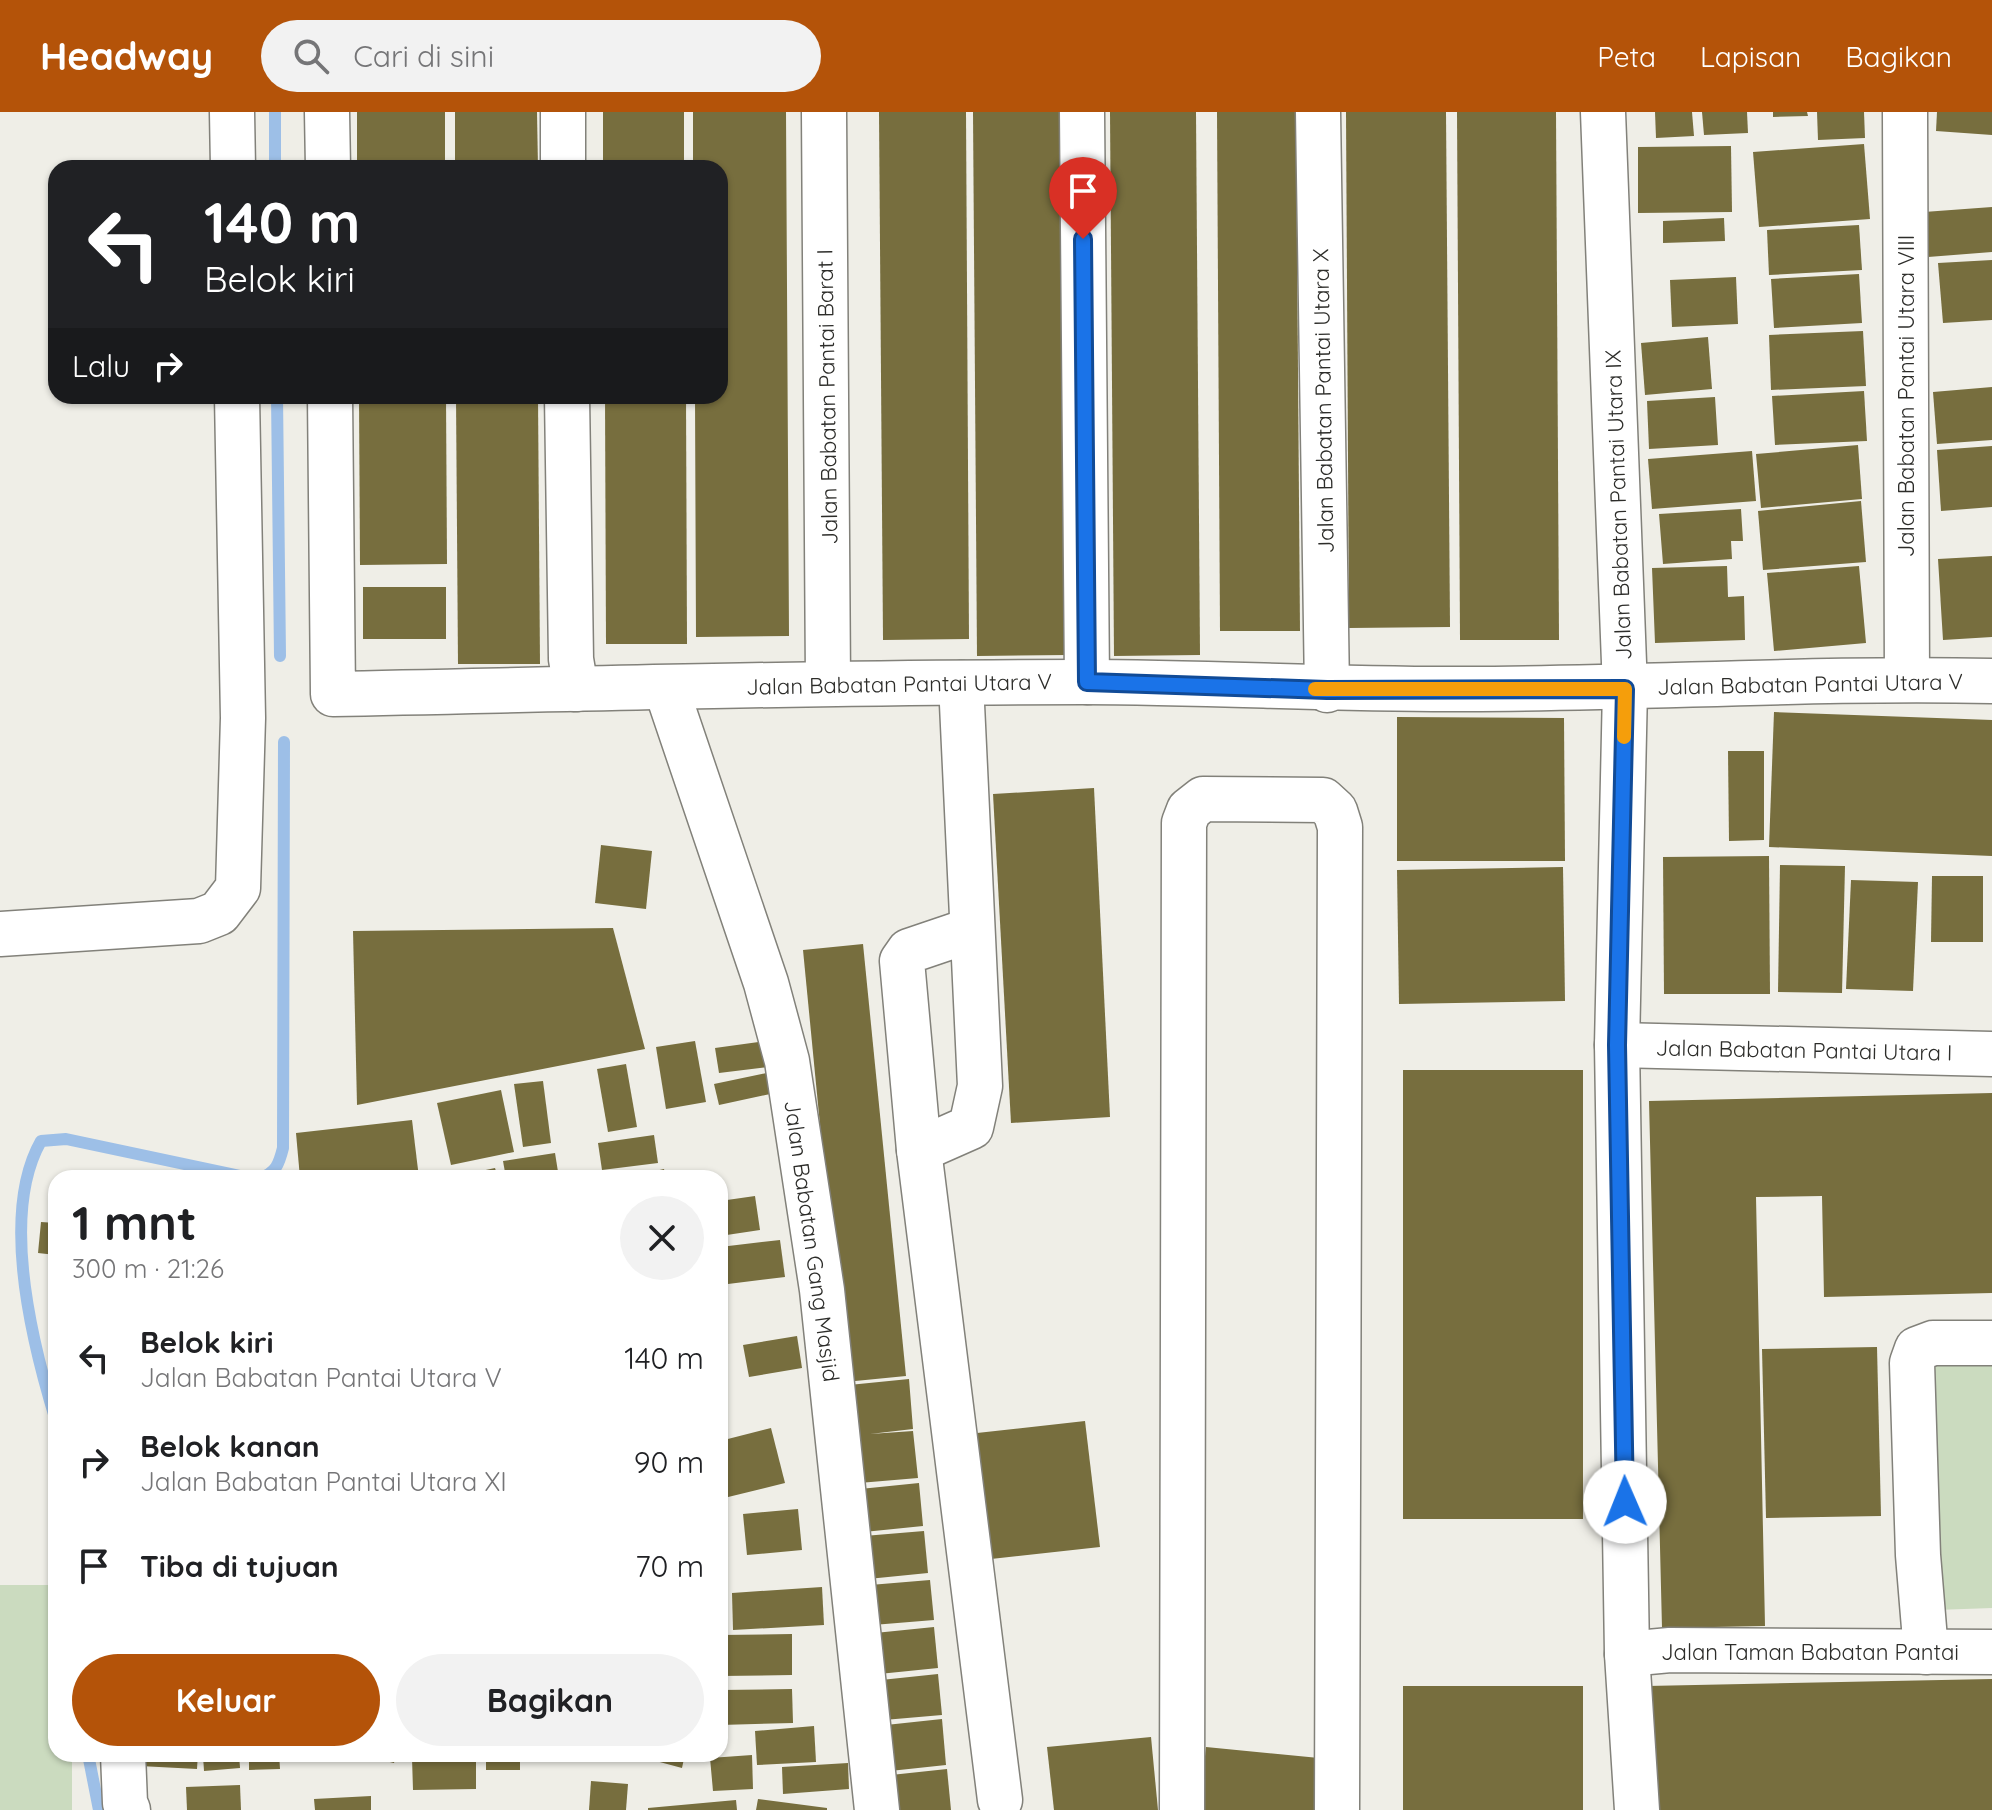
<!DOCTYPE html>
<html lang="id">
<head>
<meta charset="utf-8">
<style>
  body { margin:0; font-family:Quicksand,sans-serif; background:#f2f2f2; color:#202124; height:100vh; display:flex; flex-direction:column; font-size:30px; white-space:nowrap }
  * { box-sizing:border-box; margin:0 }
  p { font-size:26px; color:#757577 }
  .icon { flex:none; width:44px; height:44px; fill:none; stroke:currentColor; stroke-width:2; stroke-linecap:round; stroke-linejoin:round }
  .map { position:relative; flex:1; overflow:hidden }
  .panel { position:absolute; left:48px; top:1058px; width:680px; height:592px; display:flex; flex-direction:column; background:#fff; border-radius:24px; box-shadow:0 2px 6px #0004 }
  .panel>* { flex:none }
  .hud { position:absolute; left:48px; top:48px; width:680px; height:244px; border-radius:24px; box-shadow:0 2px 6px #0004; background:#202124; color:#fff; overflow:hidden }
  .pin { position:absolute; display:grid; place-items:center; width:68px; height:68px; color:#fff; margin:-82px -34px; border-radius:50% 50% 50% 0; rotate:-45deg; box-shadow:0 0 8px #0007 }
  .pin .icon { rotate:45deg }
  .me { position:absolute; width:88px; margin:-44px; rotate:359deg; stroke-linejoin:round; filter:drop-shadow(0 0 6px #0008) }
  .turn { display:flex; align-items:center; gap:28px; height:168px; padding:0 24px; font-size:36px }
  .turn .icon { width:104px; height:104px; stroke-width:2.5 }
  .turn b { display:block; font-size:56px; line-height:68px }
  .then { display:flex; align-items:center; height:76px; padding:0 24px; background:#0003; gap:16px; font-size:30px }
  .round { display:grid; place-items:center; flex:none; width:84px; height:84px; border-radius:42px; background:#f2f2f2 }
  .summary { display:flex; align-items:center; justify-content:space-between; height:136px; padding:0 24px }
  h1 { font-size:48px; font-weight:800; line-height:60px }
  .action { display:flex; gap:16px; margin-top:auto; padding:16px 24px }
  .action a { flex:1; height:92px; border-radius:48px; background:#b45309; color:#fff; font-size:32px; font-weight:800; line-height:92px; text-align:center }
  .action a+a { background:#f2f2f2; color:#202124 }
  ul { padding:0; list-style:none }
  li { display:flex; align-items:center; gap:24px; height:104px; padding:0 24px }
  li div { flex:1 }
  li b { display:block; font-size:30px }
  li em { font-style:normal }
  header { display:flex; align-items:center; gap:48px; box-sizing:border-box; height:112px; padding:0 40px; background:#b45309; color:#fff }
  header strong { font-size:38px }
  nav { display:flex; gap:44px; margin-inline-start:auto; font-size:28px }
  .search { width:560px; height:72px; background:#f2f2f2; display:flex; align-items:center; gap:20px; box-sizing:border-box; padding:0 28px; border-radius:44px; color:#757577; font-size:30px }
  .map>svg:first-child { display:block }
</style>
</head>
<body>
<header>
<strong>Headway</strong>
<div class="search"><svg class="icon" aria-label="search" viewBox="0 0 24 24"><circle cx="10" cy="10" r="6"/><path d="M15 15l6 6"/></svg>Cari di sini</div>
<nav><a>Peta</a><a>Lapisan</a><a>Bagikan</a></nav>
</header>
<div class="map">
<svg width="1992" height="1698" viewBox="0 0 1992 1698">
  <rect width="100%" height="100%" fill="#efeee7"/>
  <g fill="#cbdbbf">
    <path d="M1992 1249V1496L1936 1498 1927 1250Z"/>
    <path d="M0 1473H56V1642H72V1698H0Z"/>
  </g>
  <g fill="none" stroke-linecap="round" stroke-linejoin="round">
    <g stroke="#9dbfe7" stroke-width="12">
      <path d="M275 0V56"/>
      <path d="M277 284 280 544"/>
      <path d="M260 1066C276 1061 279 1052 283 1036L284 630"/>
      <path d="M56 1309C32 1231 0 1101 41 1029L66 1027 250 1066"/>
      <path d="M88 1642 99 1698"/>
    </g>
  </g>
  <g fill="#776e3e">
    <rect x="357" y="0" width="88" height="56"/>
    <path d="M455 0H537L538 56H455Z"/>
    <rect x="603" y="0" width="81" height="56"/>
    <path d="M693 0H786L789 524 696 525 695 284H720V56H693Z"/>
    <path d="M879 0H966L969 527 883 528Z"/>
    <path d="M973 0H1062L1066 543 977 544Z"/>
    <path d="M1110 0H1196L1200 543 1114 544Z"/>
    <path d="M1217 0H1296L1300 519H1220Z"/>
    <path d="M1346 0H1446L1450 515 1349 516Z"/>
    <path d="M1457 0H1556L1559 528H1460Z"/>
    <path d="M1655 0H1692L1694 24 1656 26Z"/>
    <path d="M1702 0H1747L1748 21 1704 23Z"/>
    <path d="M1773 0H1807L1808 4 1773 5Z"/>
    <path d="M1817 0H1864L1865 26 1818 28Z"/>
    <path d="M1937 0H1992V23L1936 19Z"/>
    <path d="M1864 32 1870 107 1759 115 1753 40Z"/>
    <path d="M1731 34 1732 100 1638 101V35Z"/>
    <path d="M1992 95V140L1928 145 1924 100Z"/>
    <path d="M1724 106 1725 129 1663 131V109Z"/>
    <path d="M1859 113 1862 158 1769 163 1767 118Z"/>
    <path d="M1992 148V208L1943 211 1938 151Z"/>
    <path d="M1859 162 1862 211 1774 216 1771 167Z"/>
    <path d="M1736 165 1738 212 1672 215 1670 168Z"/>
    <path d="M1863 219 1866 274 1771 278 1769 223Z"/>
    <path d="M1708 225 1712 277 1645 283 1641 231Z"/>
    <path d="M1992 275V328L1937 332 1933 280Z"/>
    <path d="M1864 279 1867 329 1775 333 1772 284Z"/>
    <path d="M359 284H446L447 452 360 453Z"/>
    <path d="M456 284H538L540 552H458Z"/>
    <path d="M605 284H686L687 532H606Z"/>
    <path d="M1715 285 1718 333 1649 337 1647 289Z"/>
    <path d="M1858 333 1862 387 1761 396 1756 342Z"/>
    <path d="M1992 334V395L1941 399 1937 338Z"/>
    <path d="M1752 339 1756 389 1652 397 1648 347Z"/>
    <path d="M1861 389 1866 450 1763 458 1758 399Z"/>
    <path d="M1741 397 1743 429H1731L1732 447 1663 452 1659 402Z"/>
    <path d="M1992 444V525L1943 528 1938 447Z"/>
    <path d="M1727 454 1728 485 1744 484 1745 528 1655 531 1652 456Z"/>
    <path d="M1859 454 1866 531 1774 539 1767 461Z"/>
    <rect x="363" y="475" width="83" height="52"/>
    <path d="M1774 600 1992 608V744L1769 735Z"/>
    <path d="M1397 605 1564 606 1565 749H1397Z"/>
    <path d="M1728 639H1764V728L1729 729Z"/>
    <path d="M1094 676 1110 1005 1011 1011 993 682Z"/>
    <path d="M601 733 652 739 646 797 595 791Z"/>
    <path d="M1769 744 1770 882H1664L1663 745Z"/>
    <path d="M1780 753 1845 754 1842 881 1778 880Z"/>
    <path d="M1563 755 1565 889 1399 892 1397 758Z"/>
    <path d="M1932 764H1983V830H1931Z"/>
    <path d="M1851 768 1918 770 1913 879 1846 877Z"/>
    <path d="M613 816 645 937 357 993 353 819Z"/>
    <path d="M863 832 906 1264 845 1270 803 838Z"/>
    <path d="M695 929 706 990 666 997 656 935Z"/>
    <path d="M766 929 769 955 719 961 715 936Z"/>
    <path d="M626 952 637 1015 608 1020 597 957Z"/>
    <rect x="1403" y="958" width="180" height="449"/>
    <path d="M771 960 775 981 719 993 714 972Z"/>
    <path d="M543 969 551 1031 523 1035 514 972Z"/>
    <path d="M501 978 514 1040 451 1053 437 991Z"/>
    <path d="M1992 981V1181L1824 1185 1822 1084 1756 1085 1765 1514 1662 1516 1649 989Z"/>
    <path d="M412 1008 419 1066H300L296 1021Z"/>
    <path d="M654 1023 658 1051 602 1058 598 1031Z"/>
    <path d="M555 1041 559 1066H506L503 1049Z"/>
    <path d="M495 1056 498 1066H453V1065Z"/>
    <path d="M664 1057 666 1066H630L629 1065Z"/>
    <path d="M155 1060 182 1061V1066H154Z"/>
    <path d="M755 1084 760 1118 720 1124V1089Z"/>
    <path d="M41 1110 56 1111V1143L38 1141Z"/>
    <path d="M780 1128 785 1165 720 1173V1135Z"/>
    <path d="M797 1224 802 1256 749 1265 743 1233Z"/>
    <path d="M1877 1235 1881 1404 1766 1406 1762 1237Z"/>
    <path d="M909 1267 913 1317 870 1322 913 1319 918 1366 859 1371 849 1273Z"/>
    <path d="M1085 1309 1100 1435 991 1447 977 1321Z"/>
    <path d="M771 1316 785 1371 720 1387V1329Z"/>
    <path d="M919 1371 923 1414 864 1420 860 1377Z"/>
    <path d="M798 1397 802 1438 747 1443 743 1402Z"/>
    <path d="M924 1419 928 1461 868 1467 864 1424Z"/>
    <path d="M720 1421 726 1450 720 1451Z"/>
    <path d="M930 1468 934 1508 873 1513 870 1473Z"/>
    <path d="M822 1475 824 1513 733 1518 732 1481Z"/>
    <path d="M934 1515 938 1556 879 1562 875 1521Z"/>
    <path d="M792 1522V1563L720 1564V1523Z"/>
    <path d="M938 1562 942 1603 884 1608 881 1568Z"/>
    <path d="M1992 1567V1698H1650L1647 1574Z"/>
    <rect x="1403" y="1574" width="180" height="124"/>
    <path d="M792 1577 793 1611 720 1613V1578Z"/>
    <path d="M942 1607 946 1653 890 1659 886 1613Z"/>
    <path d="M814 1614 816 1650 757 1653 755 1619Z"/>
    <path d="M1151 1625 1158 1698H1054L1047 1635Z"/>
    <path d="M1206 1635 1319 1646 1314 1698H1199Z"/>
    <path d="M141 1642H198L197 1657 140 1654Z"/>
    <path d="M239 1642 240 1656 204 1659 203 1644Z"/>
    <path d="M249 1642H279L280 1657 249 1658Z"/>
    <path d="M356 1642H396L394 1651Z"/>
    <path d="M431 1642H465V1650H476V1677L413 1678 412 1646H431Z"/>
    <rect x="486" y="1642" width="34" height="16"/>
    <path d="M642 1642H685L682 1656 641 1645Z"/>
    <path d="M752 1643 753 1677 713 1679 710 1646Z"/>
    <path d="M848 1651 849 1677 783 1682 782 1655Z"/>
    <path d="M947 1657 951 1698H895L891 1663Z"/>
    <path d="M591 1669 628 1672 626 1698H589Z"/>
    <path d="M240 1673 241 1698H187L186 1675Z"/>
    <path d="M371 1684V1698H315L314 1687Z"/>
    <path d="M758 1687 827 1696V1698H756Z"/>
    <path d="M736 1688 737 1698H648V1696Z"/>
  </g>
  <g fill="none" stroke-linecap="round" stroke-linejoin="round">
    <defs>
      <g id="minor">
        <path d="M232 0 233 56"/>
        <path d="M327 0 328 56"/>
        <path d="M563 0V56"/>
        <path d="M824 0 828 570"/>
        <path d="M1082 0 1087 570"/>
        <path d="M1318 0 1327 578"/>
        <path d="M1603 0 1625 577 1617 933 1627 1542 1637 1698"/>
        <path d="M1905 0 1907 567"/>
        <path d="M330 284 333 582C583 577 833 570 1083 570 1211 570 1339 578 1467 577 1642 577 1817 565 1992 569"/>
        <path d="M567 284 571 547 576 577"/>
        <path d="M666 576 766 871 787 949 822 1178 877 1698"/>
        <path d="M971 818 909 839 902 849 919 1038 1000 1688"/>
        <path d="M0 822 199 809 219 801 238 776 243 606 237 284"/>
        <path d="M1617 933 1992 942"/>
        <path d="M919 1038 971 1015 980 974 961 571"/>
        <path d="M1926 1540 1918 1443 1912 1251 1917 1237 1933 1231H1992"/>
        <path d="M1627 1542 1670 1538 1992 1540"/>
        <path d="M123 1642 125 1691 128 1698"/>
        <path d="M1182 1698 1184 711 1189 698 1203 687 1323 688 1335 699 1340 715 1337 1698"/>
      </g>
    </defs>
    <use href="#minor" stroke="#82817a" stroke-width="47"/>
    <use href="#minor" stroke="#fff" stroke-width="44"/>
  </g>
  <g fill="none" stroke-linecap="round" stroke-linejoin="round">
    <defs>
      <path id="route" d="M1083 127 1087 570 1327 578 1625 577 1617 933 1625 1390"/>
    </defs>
    <use href="#route" stroke="#114b97" stroke-width="20"/>
    <use href="#route" stroke="#1a73e8" stroke-width="14"/>
    <path stroke="#f59e0b" stroke-width="14" d="M1315 577H1625L1624 625"/>
  </g>
  <g text-anchor="middle" dominant-baseline="central" stroke-width="8" stroke-linejoin="round" paint-order="stroke">
    <g font-size="22" fill="#2d2d2a" stroke="#fff">
      <text transform="translate(1906 284) rotate(-90)">Jalan Babatan Pantai Utara VIII</text>
      <text transform="translate(827 285) rotate(-91)">Jalan Babatan Pantai Barat I</text>
      <text transform="translate(1323 289) rotate(-91)">Jalan Babatan Pantai Utara X</text>
      <text transform="translate(1618 393) rotate(-92)">Jalan Babatan Pantai Utara IX</text>
      <text transform="translate(899 572) rotate(-1)">Jalan Babatan Pantai Utara V</text>
      <text transform="translate(1810 572) rotate(-1)">Jalan Babatan Pantai Utara V</text>
      <text transform="translate(1804 938) rotate(1)">Jalan Babatan Pantai Utara I</text>
      <text transform="translate(812 1129) rotate(82)">Jalan Babatan Gang Masjid</text>
      <text x="1810" y="1540">Jalan Taman Babatan Pantai</text>
    </g>
  </g>
</svg>
<div class="pin" style="left:1083px;top:127px;background:#d93025"><svg class="icon" aria-label="arrive" viewBox="0 0 24 24"><path d="M6 21V4h12l-3 4 3 4H6"/></svg></div>
<svg class="me" style="left:1625px;top:1390px" viewBox="-20 -20 40 40"><circle r="19" fill="#fff"/><path d="M0-13L10 11 0 6-10 11z" fill="#1a73e8"/></svg>
<div class="hud">
<div class="turn"><svg class="icon" aria-label="left" viewBox="0 0 24 24"><path d="M17 20v-9H6M10 6l-5 5 5 5"/></svg><div><b>140 m</b>Belok kiri</div></div>
<div class="then">Lalu<svg class="icon" aria-label="right" viewBox="0 0 24 24"><path d="M7 20v-9h11M14 6l5 5-5 5"/></svg></div>
</div>
<section class="panel">
<div class="summary"><div><h1>1 mnt</h1><p>300 m · 21:26</p></div><a class="round"><svg class="icon" aria-label="close" viewBox="0 0 24 24"><path d="M6 6l12 12M18 6L6 18"/></svg></a></div>
<ul>
<li><svg class="icon" aria-label="left" viewBox="0 0 24 24"><path d="M17 20v-9H6M10 6l-5 5 5 5"/></svg><div><b>Belok kiri</b><p>Jalan Babatan Pantai Utara V</p></div><em>140 m</em></li>
<li><svg class="icon" aria-label="right" viewBox="0 0 24 24"><path d="M7 20v-9h11M14 6l5 5-5 5"/></svg><div><b>Belok kanan</b><p>Jalan Babatan Pantai Utara XI</p></div><em>90 m</em></li>
<li><svg class="icon" aria-label="arrive" viewBox="0 0 24 24"><path d="M6 21V4h12l-3 4 3 4H6"/></svg><div><b>Tiba di tujuan</b></div><em>70 m</em></li>
</ul>
<div class="action"><a>Keluar</a><a>Bagikan</a></div>
</section>
</div>
</body>
</html>
